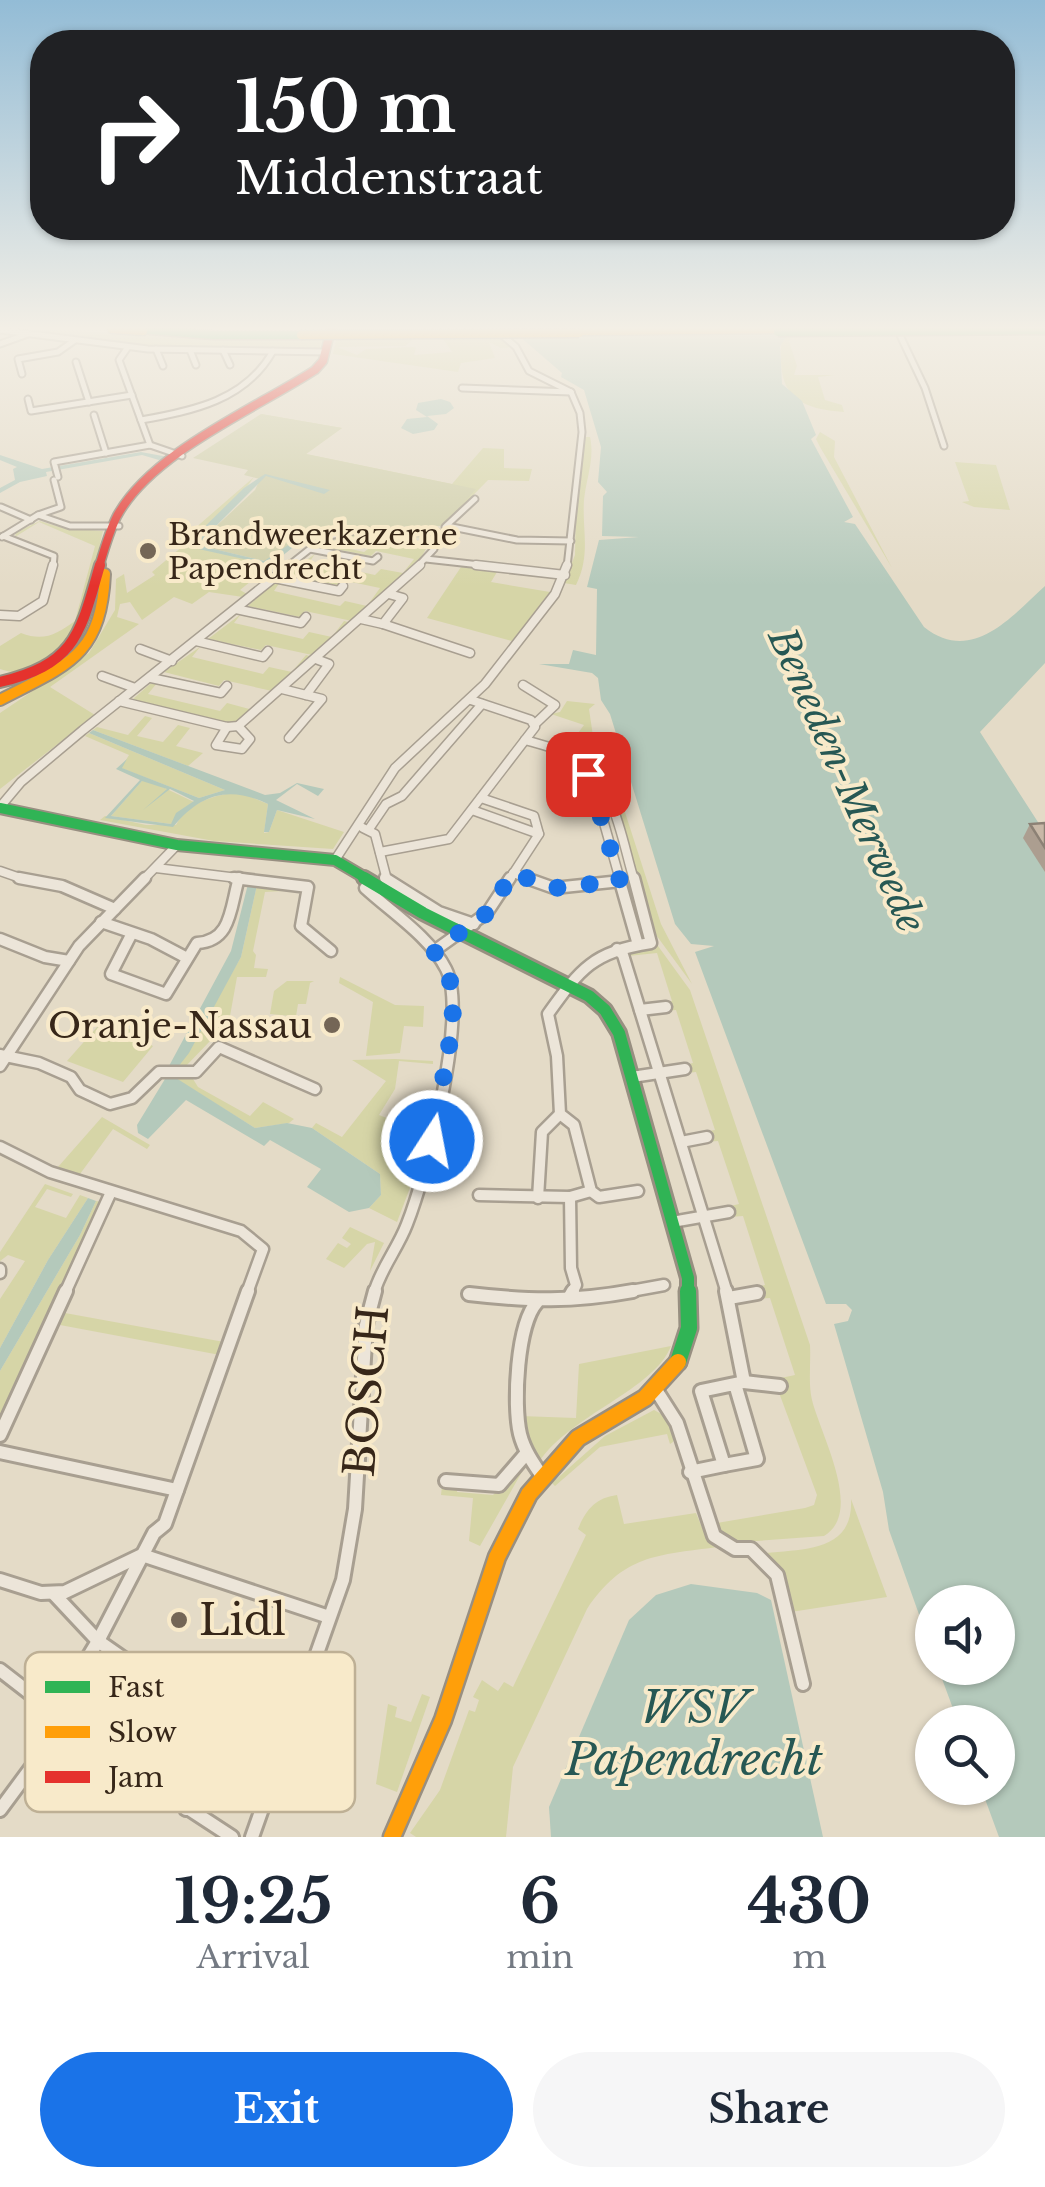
<!DOCTYPE html>
<html lang="en">
<head>
<meta charset="utf-8">
<style>
  body { margin:0; font-family:"Libre Baskerville",serif; background:#f6f6f7; color:#1f2937; height:100vh; display:flex; flex-direction:column; font-size:38px; white-space:nowrap }
  * { box-sizing:border-box; margin:0 }
  p { font-size:32px; color:#747a83 }
  .icon { flex:none; width:55px; height:55px; fill:none; stroke:currentColor; stroke-width:2; stroke-linecap:round; stroke-linejoin:round }
  .map { position:relative; height:1837px; overflow:hidden }
  .details { display:flex; flex-direction:column; background:#fff; flex:1 }
  .details>* { flex:none }
  .top-card { position:absolute; left:30px; top:30px; width:985px; height:210px; border-radius:40px; box-shadow:0 2px 8px #0004; background:#202124; color:#fff; overflow:hidden }
  .buttons { position:absolute; left:915px; top:1585px; display:grid; gap:20px }
  .buttons a { display:grid; place-items:center; width:100px; height:100px; border-radius:50%; background:#fff; box-shadow:0 2px 8px #0004; font-size:50px }
  .pin { position:absolute; display:grid; place-items:center; width:85px; height:85px; color:#fff; margin:-42px; border-radius:20px; box-shadow:0 5px 15px #0006 }
  .me { position:absolute; width:110px; margin:-55px; rotate:11deg; stroke-linejoin:round; filter:drop-shadow(0 0 8px #0008) }
  .turn { display:flex; align-items:center; gap:35px; height:210px; padding:0 40px; font-size:45px }
  .turn .icon { width:130px; height:130px; stroke-width:2.5 }
  .turn b { display:block; font-size:70px; line-height:85px }
  .eta { display:flex; justify-content:space-evenly; align-items:center; height:170px; text-align:center }
  .eta b { font-size:60px; font-weight:700; line-height:70px }
  .primary-button { display:flex; gap:20px; margin-top:auto; padding:20px 40px }
  .primary-button a { flex:1; height:115px; border-radius:60px; background:#1a73e8; color:#fff; font-size:40px; font-weight:700; line-height:115px; text-align:center }
  .primary-button a+a { background:#f6f6f7; color:#1f2937 }
  .map>svg:first-child { display:block }
</style>
</head>
<body>
<div class="map">
<svg width="1045" height="1837" viewBox="0 0 1045 1837">
  <rect width="100%" height="100%" fill="#e4dbc7"/>
  <g fill="#d6d5a7">
    <path d="M27 329 158 335 155 338 161 335 323 337 319 351 138 347 62 337 158 346Z"/>
    <path d="M789 333H794L789 341 797 366 794 375H835L818 377 825 400 842 405 844 412C802 409 780 398 781 355 781 343 780 341 789 333Z"/>
    <path d="M417 336 405 346 337 347 357 355 366 349 413 347 416 348 414 355 452 352 442 337 476 336 485 342 479 336H501L513 347 501 348 489 342 495 358 461 363 458 372 333 354 337 337Z"/>
    <path d="M261 414 342 428 306 454 452 484 483 448 504 449V468L532 469 529 481 488 480 450 519 305 458Z"/>
    <path d="M820 432 835 441 834 457 892 568 820 447 816 439Z"/>
    <path d="M584 437H590C595 458 586 479 584 500 582 531 591 555 576 585L564 583 575 555 576 494Z"/>
    <path d="M955 462 996 465 1010 510 974 507 962 502 969 501Z"/>
    <path d="M254 477 241 495 186 545 271 565 240 590 247 594 243 597 209 592 192 604 174 597 142 620 130 602 120 604 117 617 139 624 50 687 95 715 0 789V713L89 653 115 610 116 579 124 574 127 593 155 575 152 572 184 545 179 543 186 536Z"/>
    <path d="M40 521 63 528 103 531C91 581 87 631 44 662 30 672 16 675 0 669V646L21 633C44 642 57 634 75 621L95 546 39 522 15 537 16 532Z"/>
    <path d="M352 534 430 538 348 537 324 543 364 552 378 542H430L419 561 352 621 305 611 300 617 248 606 274 583 280 582 274 591 340 606 345 601 367 606 380 588 342 580 337 585 286 575 315 554 310 561 375 575 381 569 403 573 414 559 376 551 371 556 324 547V543Z"/>
    <path d="M463 564 512 569 510 574 497 572 491 582 550 592 512 641 427 618Z"/>
    <path d="M241 614 234 623 303 639 309 632 332 637 344 621 351 623 312 655 266 645 261 650 208 639Z"/>
    <path d="M200 647 192 657 263 674 269 667 292 672 306 655 313 657 272 691 224 680 219 686 164 672Z"/>
    <path d="M157 683 148 694 220 711 227 703 253 710 238 722 228 723 132 700 150 684Z"/>
    <path d="M567 701 595 704 589 709 594 743 583 752 553 742 570 744 584 725 551 714 560 712Z"/>
    <path d="M145 716 152 718 137 736 163 742 178 725 190 728 176 746 203 753 188 766 93 730 97 727 128 735Z"/>
    <path d="M89 733 225 790 199 798 121 768 129 755 85 736Z"/>
    <path d="M613 775 661 924 692 984 651 928 606 779Z"/>
    <path d="M142 781H150L194 802 171 824 111 816Z"/>
    <path d="M239 792 268 804 264 833 269 832 277 810 344 832 333 849 214 841 100 820 105 816 146 825H176C189 802 214 795 239 792Z"/>
    <path d="M257 885 283 891 265 892 253 951 256 955 254 968 268 969 266 977H237L225 1044 213 1038 185 1067H178L241 957Z"/>
    <path d="M658 946 690 990 810 1345C811 1363 808 1383 812 1400 821 1436 864 1512 824 1536L730 1543 711 1524 805 1508 814 1505 817 1495 778 1390 784 1389 781 1378 795 1375 770 1298 755 1299 752 1288 765 1285 743 1216 730 1217 726 1207 739 1204 718 1141 705 1142 703 1132 715 1130 696 1072 687 1073 684 1065 693 1063 676 1010 665 1011 662 1003 672 1001 657 953 628 956 624 951Z"/>
    <path d="M340 977 395 1005 424 1006 423 1027 404 1026 400 1053 366 1056 373 1002 339 983Z"/>
    <path d="M287 981H314L310 983 306 1004H298L293 1035H287L290 1016 270 1014 274 991Z"/>
    <path d="M105 1018 131 1030 128 1034 153 1046 123 1082 67 1061Z"/>
    <path d="M395 1059 433 1061V1064L399 1061 395 1089 379 1115 405 1125 426 1127 416 1172 397 1222 369 1208 381 1195 380 1174 312 1128 316 1123 342 1137 386 1081 352 1060Z"/>
    <path d="M176 1079H193L198 1087 250 1116 263 1102 294 1119 289 1123 255 1128Z"/>
    <path d="M102 1117 150 1145 147 1149 113 1129 80 1174 58 1167Z"/>
    <path d="M45 1184 73 1194 71 1197 47 1189 35 1207 66 1218 80 1195 88 1198 48 1260 0 1348V1299L25 1261 8 1255 0 1261V1252Z"/>
    <path d="M96 1201 102 1202 0 1418V1371L80 1235Z"/>
    <path d="M350 1227 384 1243 370 1271 375 1242 367 1244 344 1268 326 1259 338 1243 347 1248 351 1244 342 1238Z"/>
    <path d="M65 1313 224 1342 220 1355 60 1325Z"/>
    <path d="M671 1346C654 1390 570 1415 539 1462L536 1461 520 1416 576 1418 579 1364Z"/>
    <path d="M654 1410 667 1417 675 1436 673 1442 670 1444 667 1434 600 1447 555 1486 552 1483 605 1436Z"/>
    <path d="M520 1467 523 1470 480 1546 469 1541 473 1498 441 1495 442 1486 457 1487V1492L493 1495Z"/>
    <path d="M617 1495 624 1524 696 1513 703 1530 718 1547C657 1555 623 1555 587 1609L513 1767 506 1837H416L410 1833 440 1790 469 1710 475 1712 479 1700 473 1697 482 1680 498 1691 504 1682 513 1687 586 1535 578 1529C586 1510 595 1498 617 1495Z"/>
    <path d="M851 1499 887 1597 791 1612 783 1577 766 1553C805 1549 854 1551 851 1499Z"/>
    <path d="M422 1694 430 1697 397 1792 376 1784 388 1704 397 1707 395 1717 411 1722Z"/>
  </g>
  <path fill="#cfcea8" d="M261 414 342 428 306 454 476 489 443 526 319 528 265 561 196 545 255 490 260 479 244 475 248 470 193 458Z"/>
  <g fill="#b4c9bb" fill-rule="evenodd">
    <path d="M511 329H605L609 337 611 329H774L779 336 789 333 780 346 782 384 802 401 816 435 811 439 853 517 844 522 855 524 924 627C972 665 1011 617 1045 586V663L980 732 1045 833V1837H999L981 1788H998V1722H958L938 1668H998V1602H932V1651L889 1530 883 1492 834 1324 848 1321 852 1310 846 1304H826L695 952 714 946 691 944 675 924 610 714 601 700 598 678 592 673 539 664H569L573 650 596 655 597 589 587 587 599 540 639 537 602 536 603 496 607 492 598 482 601 447 584 390 561 377 562 373Z"/>
    <path d="M441 399 450 402 454 408 446 414 427 416 438 424 434 430 413 434 401 428 407 419 427 417 416 410 418 403Z"/>
    <path d="M141 452 168 457 159 460 142 455 46 472 47 476 20 482 0 493V488L15 480 13 469 17 467 0 460V455L42 469Z"/>
    <path d="M265 474 330 490 324 494 266 476 197 545 264 561 299 538H317L297 544 271 565 185 546 244 488Z"/>
    <path d="M93 730 265 795 280 793 297 783 324 789 318 796 297 784 276 800 315 819 277 810 269 832H264L268 804C229 785 200 794 173 827L105 818 140 780 116 769 127 759 122 768 199 798 225 790 89 733ZM142 781 167 789 143 810 170 789 194 801 176 813 171 824 111 816Z"/>
    <path d="M248 884 257 885 241 957 189 1053 178 1067 169 1066 231 951Z"/>
    <path d="M176 1078 255 1128 287 1123 312 1128 380 1174 381 1195 369 1208 349 1212 307 1187 321 1169 270 1140 264 1146 186 1100 148 1139 138 1133 137 1125 165 1079Z"/>
    <path d="M88 1198 96 1201 80 1235 0 1371V1348L48 1260Z"/>
    <path d="M691 1584 757 1593 771 1600 823 1837H551L549 1807 629 1620 656 1595Z"/>
  </g>
  <g fill="none" stroke-linecap="round" stroke-linejoin="round">
    <defs>
      <g id="street-far3">
        <path d="M495 329 516 347 529 371 571 392"/>
        <path d="M897 329 925 388 944 446"/>
        <path d="M0 330 148 349 326 352"/>
        <path d="M0 344 28 334"/>
        <path d="M128 347 119 360 150 445"/>
        <path d="M156 349 163 366"/>
        <path d="M190 350 196 365"/>
        <path d="M223 350 230 365"/>
        <path d="M76 362 89 402"/>
        <path d="M22 374 18 359 58 352 75 340"/>
        <path d="M462 388 571 392"/>
        <path d="M28 399 31 411 132 395"/>
        <path d="M94 415 106 453"/>
        <path d="M141 420C193 411 246 400 273 351"/>
        <path d="M58 477 54 462 150 445 182 456"/>
        <path d="M54 480 61 507 38 515 70 526H119"/>
        <path d="M1 507 31 520"/>
        <path d="M447 526 517 540 571 541"/>
        <path d="M445 527 475 499"/>
        <path d="M3 536 54 556 53 567"/>
        <path d="M2 537 38 515"/>
        <path d="M310 549 373 561 378 557"/>
        <path d="M426 559 498 567"/>
        <path d="M287 567 325 537 351 531 437 532"/>
        <path d="M417 567 434 549 437 532"/>
        <path d="M567 567 582 432 580 413 571 392"/>
      </g>
      <g id="street-far2">
        <path d="M476 565 565 575"/>
        <path d="M274 578 339 591 343 586"/>
        <path d="M236 609 301 623 306 617"/>
        <path d="M0 615 19 616 43 601 53 565"/>
        <path d="M361 619 383 624 403 598 389 594"/>
        <path d="M383 624 470 653"/>
        <path d="M196 641 263 657 268 651"/>
        <path d="M140 649 172 661"/>
        <path d="M102 676 135 688"/>
        <path d="M151 678 221 693 227 686"/>
        <path d="M523 685 555 705 535 724"/>
        <path d="M282 689 322 699 289 738"/>
        <path d="M306 695 329 664 316 659"/>
        <path d="M119 701 227 727 238 726 420 565"/>
        <path d="M227 727 216 745 242 749 250 739 238 726"/>
        <path d="M525 740C542 745 562 749 578 759 615 784 622 841 634 880"/>
        <path d="M588 766 620 880"/>
        <path d="M0 807 21 782 83 730 290 565"/>
        <path d="M472 810 539 834 534 816 481 798"/>
        <path d="M363 828 375 834 387 880"/>
        <path d="M369 829 386 804 402 796 482 704"/>
        <path d="M380 852 449 839 535 727 531 720 471 700"/>
        <path d="M335 860 395 768 485 684 555 594 567 565"/>
        <path d="M156 868 254 880"/>
        <path d="M0 871 26 880"/>
        <path d="M513 873 533 880"/>
        <path d="M143 880 177 845"/>
        <path d="M509 880 539 834"/>
      </g>
      <g id="street-far1">
        <path d="M19 878 62 886 115 909"/>
        <path d="M234 878 308 887 301 926 331 951"/>
        <path d="M385 878 439 912 474 924"/>
        <path d="M526 878 554 888 621 881"/>
        <path d="M619 878 638 945"/>
        <path d="M634 878 651 943C593 952 581 968 548 1014L557 1056 560 1114 574 1125 591 1191 599 1197 638 1191"/>
        <path d="M365 888C391 912 430 937 446 969 469 1014 426 1176 407 1224 398 1248 381 1268 374 1293"/>
        <path d="M101 922 151 939 187 958"/>
        <path d="M131 935 111 974 166 994 197 943C232 941 230 908 239 878"/>
        <path d="M0 939 45 957 69 961"/>
        <path d="M617 949 623 955 727 1293"/>
        <path d="M434 951 487 913 510 878"/>
        <path d="M640 1010 666 1007"/>
        <path d="M0 1055 39 1063 71 1077 80 1090 110 1104 132 1098 159 1072H196L219 1047 315 1089"/>
        <path d="M0 1066 79 946 145 878"/>
        <path d="M632 1077 685 1069"/>
        <path d="M681 1142 707 1137"/>
        <path d="M0 1147 50 1172 241 1231 263 1249 247 1293"/>
        <path d="M479 1195 570 1197"/>
        <path d="M538 1198 542 1132 560 1114"/>
        <path d="M672 1222 729 1212"/>
        <path d="M0 1269V1273"/>
        <path d="M65 1293 111 1192"/>
        <path d="M572 1293 576 1285 571 1268 570 1197 591 1191"/>
        <path d="M620 1293 664 1285"/>
      </g>
      <g id="street">
        <path d="M726 1291 744 1382 701 1391 724 1465 757 1459 735 1384"/>
        <path d="M469 1294C529 1301 573 1302 633 1291"/>
        <path d="M569 1298 573 1291"/>
        <path d="M729 1298 757 1293"/>
        <path d="M537 1302C517 1324 513 1404 520 1434 524 1450 533 1463 542 1476"/>
        <path d="M744 1382 780 1386"/>
        <path d="M656 1390 677 1423 714 1536 735 1549H751L777 1575 803 1684"/>
        <path d="M0 1435 66 1291"/>
        <path d="M0 1452 177 1490"/>
        <path d="M690 1472 724 1465"/>
        <path d="M446 1481 499 1485 525 1455"/>
        <path d="M0 1580 41 1593 65 1592 142 1555 329 1617"/>
        <path d="M54 1594 98 1641 154 1680 213 1689"/>
        <path d="M0 1670 125 1767 232 1837"/>
        <path d="M165 1701 175 1682"/>
        <path d="M54 1714 98 1641 154 1533 165 1524 248 1291"/>
        <path d="M225 1744 241 1710 235 1701"/>
        <path d="M125 1767 143 1736"/>
        <path d="M186 1809 203 1779"/>
        <path d="M0 1810 65 1722"/>
        <path d="M252 1837 343 1580 355 1509 366 1325 375 1291"/>
      </g>
      <path id="fast-far3" d="M138 329 213 335H301"/>
      <path id="fast-far2" d="M0 808 177 845 335 860 369 880"/>
      <path id="fast-far1" d="M364 878 423 913 589 996 605 1010 619 1033 688 1278V1293"/>
      <path id="fast" d="M678 1362 689 1328 688 1291"/>
      <g id="slow-far2">
        <path d="M112 329 143 331"/>
        <path d="M579 331 791 329"/>
      </g>
      <path id="slow-far1" d="M0 700C67 665 101 657 105 574"/>
      <path id="slow" d="M392 1837 443 1720 497 1557 529 1494 578 1438 645 1398 678 1362"/>
      <path id="jam-far1" d="M99 567C104 550 109 532 117 516 152 452 255 409 315 370L323 361 331 329"/>
      <path id="jam" d="M0 682C76 664 80 634 100 565"/>
    </defs>
    <use href="#street-far3" stroke="#a89f91" stroke-width="9"/>
    <use href="#street-far2" stroke="#a89f91" stroke-width="11"/>
    <use href="#street-far1" stroke="#a89f91" stroke-width="15"/>
    <use href="#street" stroke="#a89f91" stroke-width="18"/>
    <use href="#fast-far3" stroke="#988f81" stroke-width="11"/>
    <use href="#fast-far2" stroke="#988f81" stroke-width="14"/>
    <use href="#fast-far1" stroke="#988f81" stroke-width="18"/>
    <use href="#fast" stroke="#988f81" stroke-width="21"/>
    <use href="#slow-far2" stroke="#988f81" stroke-width="11"/>
    <use href="#slow-far1" stroke="#988f81" stroke-width="14"/>
    <use href="#slow" stroke="#988f81" stroke-width="21"/>
    <use href="#jam-far1" stroke="#988f81" stroke-width="11"/>
    <use href="#jam" stroke="#988f81" stroke-width="14"/>
    <use href="#street-far3" stroke="#ece5d9" stroke-width="5"/>
    <use href="#street-far2" stroke="#ece5d9" stroke-width="8"/>
    <use href="#street-far1" stroke="#ece5d9" stroke-width="10"/>
    <use href="#street" stroke="#ece5d9" stroke-width="12"/>
    <use href="#fast-far3" stroke="#30b455" stroke-width="8"/>
    <use href="#fast-far2" stroke="#30b455" stroke-width="10"/>
    <use href="#fast-far1" stroke="#30b455" stroke-width="12"/>
    <use href="#fast" stroke="#30b455" stroke-width="16"/>
    <use href="#slow-far2" stroke="#ff9f0a" stroke-width="8"/>
    <use href="#slow-far1" stroke="#ff9f0a" stroke-width="10"/>
    <use href="#slow" stroke="#ff9f0a" stroke-width="16"/>
    <use href="#jam-far1" stroke="#e5322d" stroke-width="8"/>
    <use href="#jam" stroke="#e5322d" stroke-width="10"/>
    <defs>
      <path id="fast-bridge" d="M778 332 1045 330"/>
      <path id="slow-bridge" d="M301 335 579 333"/>
    </defs>
    <use href="#fast-bridge" stroke="#8e8578" stroke-width="11" stroke-linecap="butt"/>
    <use href="#slow-bridge" stroke="#8e8578" stroke-width="11" stroke-linecap="butt"/>
    <use href="#fast-bridge" stroke="#30b455" stroke-width="8"/>
    <use href="#slow-bridge" stroke="#ff9f0a" stroke-width="8"/>
  </g>
  <path fill="#ac9e90" d="M1045 823V872L1023 838 1030 824Z"/>
  <path fill="#c8b8a7" stroke="#8c8175" stroke-width="2.5" d="M1045 823V848L1030 824Z"/>
  <linearGradient id="sky" x2="0" y2="1"><stop stop-color="#93bcd6"/><stop offset="0.56" stop-color="#f3efe6"/><stop offset="1" stop-color="#f3efe6" stop-opacity="0"/></linearGradient>
  <rect width="1045" height="586" fill="url(#sky)"/>
  <g fill="none" stroke-linecap="round" stroke-linejoin="round">
    <path stroke="#1a73e8" stroke-width="18" stroke-dasharray="0 32.4" d="M432 1141 453 1024 452 985 434 951 487 913 513 873 554 888 620 881 588 774"/>
  </g>
  <g fill="#746656" stroke="#f8eaca" stroke-width="4">
    <circle cx="148" cy="551" r="10"/>
    <circle cx="332" cy="1025" r="10"/>
    <circle cx="179" cy="1620" r="10"/>
  </g>
  <g text-anchor="middle" dominant-baseline="central" stroke-width="8" stroke-linejoin="round" paint-order="stroke">
    <g font-size="30" fill="#372719" stroke="#f8eaca" text-anchor="start">
      <text x="168" y="534">Brandweerkazerne<tspan x="168" dy="34">Papendrecht</tspan></text>
    </g>
    <g font-size="35" fill="#372719" stroke="#f8eaca" text-anchor="end">
      <text x="312" y="1025">Oranje-Nassau</text>
    </g>
    <g font-size="38" font-style="italic" fill="#275854" stroke="#f8eaca">
      <text transform="translate(847 780) rotate(66)">Beneden-Merwede</text>
    </g>
    <g font-size="42" fill="#372719" stroke="#f8eaca">
      <text transform="translate(366 1391) rotate(-85)">BOSCH</text>
    </g>
    <g font-size="42" fill="#372719" stroke="#f8eaca" text-anchor="start">
      <text x="199" y="1620">Lidl</text>
    </g>
    <g font-size="45" font-style="italic" fill="#275854" stroke="#f8eaca">
      <text x="694" y="1707">WSV<tspan x="694" dy="52">Papendrecht</tspan></text>
    </g>
  </g>
  <rect x="25" y="1652" width="330" height="160" rx="15" fill="#f8eaca" stroke="#beb095" stroke-width="2.5"/>
  <rect x="45" y="1681" width="45" height="12" fill="#30b455"/>
  <rect x="45" y="1726" width="45" height="12" fill="#ff9f0a"/>
  <rect x="45" y="1771" width="45" height="12" fill="#e5322d"/>
  <g font-size="28" fill="#372719">
    <text x="108" y="1697">Fast</text>
    <text x="108" y="1742">Slow</text>
    <text x="108" y="1787">Jam</text>
  </g>
</svg>
<div class="buttons">
<a><svg class="icon" aria-label="sound" viewBox="0 0 24 24"><path d="M4 9h4l5-4v14l-5-4H4zM17 9q2 3 0 6"/></svg></a>
<a><svg class="icon" aria-label="search" viewBox="0 0 24 24"><circle cx="10" cy="10" r="6"/><path d="M15 15l6 6"/></svg></a>
</div>
<div class="pin" style="left:588px;top:774px;background:#d93025"><svg class="icon" aria-label="arrive" viewBox="0 0 24 24"><path d="M6 21V4h12l-3 4 3 4H6"/></svg></div>
<svg class="me" style="left:432px;top:1141px" viewBox="-20 -20 40 40"><circle r="17" fill="#1a73e8" stroke="#fff" stroke-width="3"/><path d="M0-11L8 9 0 5-8 9z" fill="#fff"/></svg>
<div class="top-card">
<div class="turn"><svg class="icon" aria-label="right" viewBox="0 0 24 24"><path d="M7 20v-9h11M14 6l5 5-5 5"/></svg><div><b>150 m</b>Middenstraat</div></div>
</div>
</div>
<section class="details">
<div class="eta">
<div><b>19:25</b><p>Arrival</p></div>
<div><b>6</b><p>min</p></div>
<div><b>430</b><p>m</p></div>
</div>
<div class="primary-button"><a>Exit</a><a>Share</a></div>
</section>
</body>
</html>
